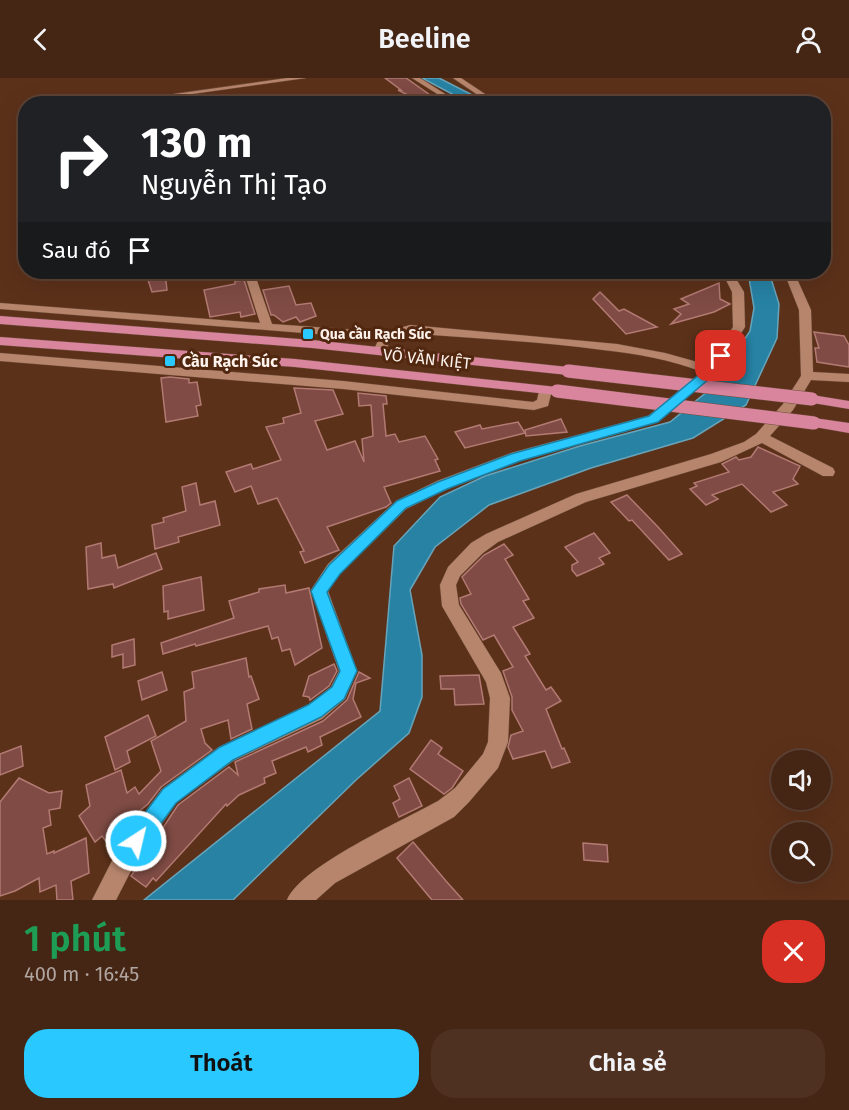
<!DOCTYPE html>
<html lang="vi">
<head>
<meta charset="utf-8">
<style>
  body { margin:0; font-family:"Fira Sans",sans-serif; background:#4f3122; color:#f1f3f6; height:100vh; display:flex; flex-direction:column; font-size:22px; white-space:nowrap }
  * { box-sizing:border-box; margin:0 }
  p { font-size:20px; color:#b0a5a0 }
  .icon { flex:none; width:33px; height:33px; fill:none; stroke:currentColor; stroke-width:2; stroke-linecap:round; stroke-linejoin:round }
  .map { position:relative; height:822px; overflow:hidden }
  .panel { display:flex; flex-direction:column; background:#452514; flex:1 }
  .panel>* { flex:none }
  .guide { position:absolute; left:18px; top:18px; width:813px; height:183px; border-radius:24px; box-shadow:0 6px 24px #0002,0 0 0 2px #5d4234; background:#202124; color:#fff; overflow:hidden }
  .buttons { position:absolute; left:771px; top:672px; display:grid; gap:12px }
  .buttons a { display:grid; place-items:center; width:60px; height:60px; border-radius:50%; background:#452514; box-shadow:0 6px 24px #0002,0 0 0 2px #5d4234; font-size:30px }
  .pin { position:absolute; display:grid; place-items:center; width:51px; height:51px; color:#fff; margin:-26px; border-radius:12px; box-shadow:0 3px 9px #0006 }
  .me { position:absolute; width:66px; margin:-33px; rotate:35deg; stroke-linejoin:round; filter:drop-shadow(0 0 4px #0008) }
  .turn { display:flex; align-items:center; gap:21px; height:126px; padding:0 24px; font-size:27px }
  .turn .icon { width:78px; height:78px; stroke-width:2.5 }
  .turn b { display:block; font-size:42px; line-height:51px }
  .then { display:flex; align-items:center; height:57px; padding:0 24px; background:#0003; gap:12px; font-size:22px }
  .round { display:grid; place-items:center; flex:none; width:63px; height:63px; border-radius:24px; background:#4f3122 }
  .head { display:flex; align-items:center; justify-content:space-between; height:102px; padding:0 24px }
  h1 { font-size:36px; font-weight:600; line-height:45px; color:#1e9e55 }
  .button { display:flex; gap:12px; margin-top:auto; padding:12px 24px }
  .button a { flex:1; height:69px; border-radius:24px; background:#29c8ff; color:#111; font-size:24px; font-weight:600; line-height:69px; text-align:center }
  .button a+a { background:#4f3122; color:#f1f3f6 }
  header { display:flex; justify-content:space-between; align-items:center; height:78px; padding:0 24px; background:#452514; font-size:27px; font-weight:600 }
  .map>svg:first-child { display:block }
</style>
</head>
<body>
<header><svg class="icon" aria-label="back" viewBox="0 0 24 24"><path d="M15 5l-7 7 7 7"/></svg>Beeline<svg class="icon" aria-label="person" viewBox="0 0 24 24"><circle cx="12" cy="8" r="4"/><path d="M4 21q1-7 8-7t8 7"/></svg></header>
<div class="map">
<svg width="849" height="822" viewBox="0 0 849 822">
  <rect width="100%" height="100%" fill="#5c311a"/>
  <g fill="#2782a4" stroke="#67a4ba" stroke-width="1.5">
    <path d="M422 0H439L488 25H469Z"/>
    <path d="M748 194H769L779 226 777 260 746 327 693 360 591 390 489 427 435 469 410 512 422 577V619L409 655 356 702 233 822H144L380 633 394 468 440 419 485 398 580 368 670 344 714 308 750 253 754 230Z"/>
  </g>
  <g fill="#7f4b44" stroke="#b27a73" stroke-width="1.5">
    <path d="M385 0H406L433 19 417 22 398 12H401Z"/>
    <path d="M165 194 167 212 152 214 146 196Z"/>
    <path d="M244 202 255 236 241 239 240 234 210 239 204 212 235 206V203Z"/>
    <path d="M719 205 720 221 730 226 714 234 671 246 681 236 674 231 689 226 681 221Z"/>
    <path d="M289 208 296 227 311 225 316 238 300 244 296 239 283 244 274 237H271L263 212Z"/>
    <path d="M600 214 619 233 624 231 657 249 626 256 593 221Z"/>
    <path d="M814 254 844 258 849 267V289L817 284 815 270H819Z"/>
    <path d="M170 299 189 301V305L197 304 201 327 196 328 198 338 166 344 161 300Z"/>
    <path d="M294 310 333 312 343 336 315 343 327 372 355 363 364 384 362 361 373 358 371 327 359 328 358 315 386 318 387 326H383L386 358 395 356 399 364 425 358 438 381 435 382 440 393 384 409 391 425 386 429 327 449 339 472 305 485 300 474 304 473 277 420 258 426 251 408 235 414 226 394 251 386 253 391 281 382 266 349 284 345 283 340 301 335Z"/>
    <path d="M561 341 567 354 526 358 525 352Z"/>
    <path d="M518 344 525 355 465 370 455 354 480 347 482 351Z"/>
    <path d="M758 369 800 388 793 401 798 406 773 414 787 427 771 434 742 406 712 417 718 421 706 427 690 411 697 408 694 405 729 394 722 386 736 379 739 382 751 379Z"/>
    <path d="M196 405 200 427 215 423 220 447 178 459 179 464 155 471 152 447 164 444 163 440 186 433 182 409Z"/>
    <path d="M627 417 658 449 682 476 669 482 632 442 629 443 611 424Z"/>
    <path d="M594 455 610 475 599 480 604 486 577 498 572 492V487L578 484 565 469Z"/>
    <path d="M101 465 102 480 115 477 118 490 156 475 162 491 114 510 113 506 88 511 86 469Z"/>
    <path d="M504 466 513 477 505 481 529 521 523 523 534 540 513 549 530 576 525 578 546 612 551 609 561 623 546 631 562 671 564 670 570 684 552 690 545 673 513 681 508 669 511 657 523 653 512 632V619L503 593 513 589 494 557 483 562 461 526 460 520 471 516 462 499 484 477Z"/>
    <path d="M201 499 204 532 168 541V533L164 534 163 508Z"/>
    <path d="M285 507 286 515 309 510 322 570 295 587 290 571 282 573 278 559 272 561 268 548 196 568 195 566 163 576 161 565 234 540 229 523 259 514V511Z"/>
    <path d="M134 561 135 587 123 590V576L112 579V567Z"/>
    <path d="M246 580 249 599 251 598 259 621 247 626 252 651 231 661 228 642 201 651 205 665 212 672 161 709 148 726 115 753 122 762 114 774 102 758 95 764 79 738 90 728 86 707 121 692 127 715 135 709 139 716 161 693 151 663 186 643 184 614 194 610 192 594Z"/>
    <path d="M334 586 337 593 329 608 310 622 309 619 303 618 309 598Z"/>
    <path d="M162 594 167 612 142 622 138 603Z"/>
    <path d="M359 594 370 600 356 605 353 621 361 639 320 659 322 667 308 674 306 669 272 683 276 695 264 700 265 705 239 717 227 728 226 726 156 803 153 800 146 809 131 798 178 727 229 689 238 697 235 684 323 643 347 622Z"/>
    <path d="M479 597 484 626 455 627 454 611H441L440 598Z"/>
    <path d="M148 637 156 658 127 673 130 684 115 692 105 659Z"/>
    <path d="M431 662 442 670 438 676 463 693 452 710 444 716 410 691Z"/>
    <path d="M21 668 23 688 0 697V676Z"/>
    <path d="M19 700 49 715 62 713 60 730 49 732 51 747 43 750 47 776 54 773V775L86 760 89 795 71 803 73 822H57L56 807 40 814 39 800 15 813 0 818V724Z"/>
    <path d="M409 700 422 728 399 739 393 725 400 721 394 708Z"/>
    <path d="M413 764 446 803 463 822H432L397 780Z"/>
    <path d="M583 765 607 767 608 784 584 782Z"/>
  </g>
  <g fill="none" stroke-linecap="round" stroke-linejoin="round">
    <defs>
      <g id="minor">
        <path d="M287 0H306L178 18 174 16Z"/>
        <path d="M412 0H420L461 26H452L447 23 409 26 442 19Z"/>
        <path d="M453 0H461L500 26H491Z"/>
        <path d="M244 194H254L272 246 386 254 410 247 617 266 665 275 708 287 733 249 732 214 722 194H732L744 214 745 249 715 296 658 344 520 383 447 411 406 431 340 496 328 513 357 593 345 621 322 641 233 683 176 725 134 787 116 822H92L118 771 162 711 219 669 308 627 331 609 339 593 311 512 328 486 396 423 437 403 511 375 648 338 702 294C670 281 637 276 603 272 539 263 475 261 411 255L392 260 383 276 379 277 373 273 379 261 0 231V225L260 245Z"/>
        <path d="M784 194H794L811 232 813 294 849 296V304L811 302 793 332 770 358 833 390 835 394 833 398H823L762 365 721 384 586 424 498 464 483 475 460 498 456 507 459 527 501 595 510 620 508 664 498 690 469 724 454 739 335 805 316 822H287C301 788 404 742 438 723L455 710 483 676 488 664 490 620 486 604 442 528 440 507 448 489 471 465 486 456 576 416 711 376 744 364 756 356 783 326 801 298 799 232Z"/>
        <path d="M0 275 343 303 533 324 537 322 540 309H550L552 312 548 328 534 332 343 311 0 283Z"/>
      </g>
      <g id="major">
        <path d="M0 238 312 262 568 289 574 293 568 297 312 270 0 246Z"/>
        <path d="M0 259 295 281 557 309 564 313 557 317 295 289 0 267Z"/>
        <path d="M812 317 849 323V331L807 324 805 321Z"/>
        <path d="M814 340 849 345V355L809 348 807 345 809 342Z"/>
      </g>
    </defs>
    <use href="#minor" stroke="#6d4c39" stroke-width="1"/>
    <use href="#major" stroke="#6d4c39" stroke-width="1"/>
    <use href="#minor" fill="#b7856c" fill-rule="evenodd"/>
    <use href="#major" fill="#d9859e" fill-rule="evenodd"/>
    <defs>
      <g id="major-bridge">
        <path d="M568 293 812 321"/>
        <path d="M557 313 814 345"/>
      </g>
    </defs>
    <use href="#major-bridge" stroke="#6d4c39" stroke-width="14" stroke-linecap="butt"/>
    <use href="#major-bridge" stroke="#d9859e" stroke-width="13"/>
  </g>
  <path fill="#29c8ff" stroke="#1b82a6" stroke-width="1.5" d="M721 275 726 278 716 295 658 344 520 383 447 411 406 430 340 496 327 514 357 593 344 621 321 639 233 682 176 725 143 770 136 773 129 770 126 763 129 756 163 711 220 669 308 627 332 609 340 593 311 513 329 487 397 423 438 404 511 376 649 338 707 290 717 276Z"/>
  <g fill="#29c8ff" stroke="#51270f" stroke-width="2">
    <rect x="302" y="250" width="12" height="12" rx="3"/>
    <rect x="164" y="277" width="12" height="12" rx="3"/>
  </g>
  <g text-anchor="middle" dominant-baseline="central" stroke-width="6" stroke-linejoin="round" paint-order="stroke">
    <g font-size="14" font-weight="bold" fill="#fdf2ec" stroke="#51270f" text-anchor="start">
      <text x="320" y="256">Qua cầu Rạch Súc</text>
    </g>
    <g font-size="16" fill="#fdf2ec" stroke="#51270f">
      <text transform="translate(427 281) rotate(6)">VÕ VĂN KIỆT</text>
    </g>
    <g font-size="16" font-weight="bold" fill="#fdf2ec" stroke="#51270f" text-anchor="start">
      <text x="182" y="283">Cầu Rạch Súc</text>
    </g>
  </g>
</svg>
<div class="buttons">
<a><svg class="icon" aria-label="sound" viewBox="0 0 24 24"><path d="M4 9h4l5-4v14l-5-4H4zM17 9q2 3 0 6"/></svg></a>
<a><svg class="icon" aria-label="search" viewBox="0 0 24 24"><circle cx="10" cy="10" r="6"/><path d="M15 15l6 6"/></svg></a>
</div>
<div class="pin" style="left:721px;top:278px;background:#d93025"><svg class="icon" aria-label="arrive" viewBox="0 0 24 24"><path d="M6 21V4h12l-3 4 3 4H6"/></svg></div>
<svg class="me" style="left:136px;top:763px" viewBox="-20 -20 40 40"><circle r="17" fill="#29c8ff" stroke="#fff" stroke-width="3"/><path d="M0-11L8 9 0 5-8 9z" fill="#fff"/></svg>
<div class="guide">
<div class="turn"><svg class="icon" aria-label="right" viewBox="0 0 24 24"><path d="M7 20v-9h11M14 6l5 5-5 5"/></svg><div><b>130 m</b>Nguyễn Thị Tạo</div></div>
<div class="then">Sau đó<svg class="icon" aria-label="arrive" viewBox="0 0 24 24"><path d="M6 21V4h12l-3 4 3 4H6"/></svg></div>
</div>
</div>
<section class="panel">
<div class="head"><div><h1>1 phút</h1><p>400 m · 16:45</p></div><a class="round" style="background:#d93025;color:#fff"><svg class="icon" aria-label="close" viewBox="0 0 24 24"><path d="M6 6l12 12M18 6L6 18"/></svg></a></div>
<div class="button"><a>Thoát</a><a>Chia sẻ</a></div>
</section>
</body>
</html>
